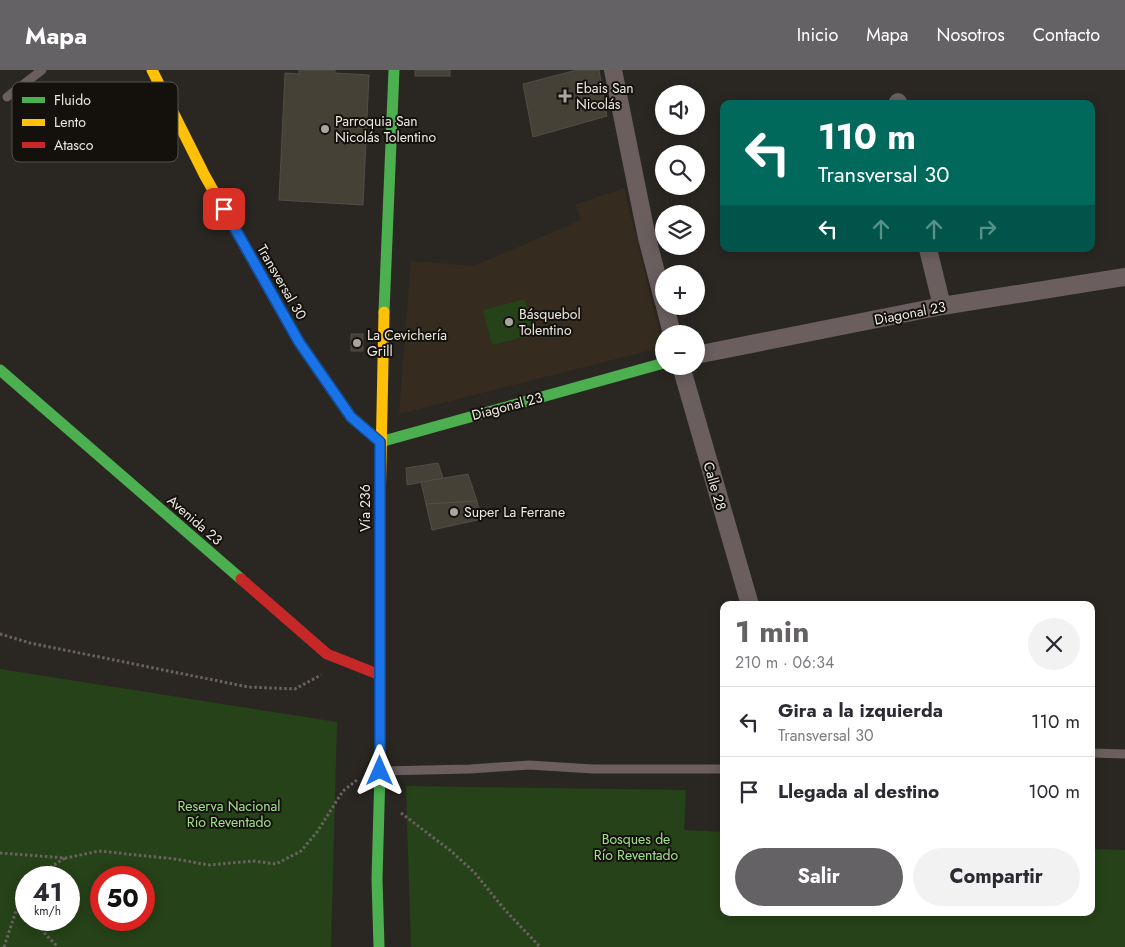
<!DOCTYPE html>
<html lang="es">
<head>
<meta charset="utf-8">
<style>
  body { margin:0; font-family:Jost,sans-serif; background:#f2f2f3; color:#2b2b33; height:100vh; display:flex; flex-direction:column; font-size:19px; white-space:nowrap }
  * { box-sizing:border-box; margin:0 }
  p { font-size:16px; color:#7c7c81 }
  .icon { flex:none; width:28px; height:28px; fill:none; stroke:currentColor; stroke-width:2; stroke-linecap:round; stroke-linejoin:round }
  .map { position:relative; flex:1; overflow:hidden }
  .panel { position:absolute; left:720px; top:531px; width:375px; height:315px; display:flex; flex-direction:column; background:#fff; border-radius:10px; box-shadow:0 2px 12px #0003 }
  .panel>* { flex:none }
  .guide { position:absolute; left:720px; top:30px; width:375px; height:152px; border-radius:10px; box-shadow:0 2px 12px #0003; background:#00695c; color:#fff; overflow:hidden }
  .fabs { position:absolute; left:655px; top:15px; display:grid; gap:10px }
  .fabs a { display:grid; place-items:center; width:50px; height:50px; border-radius:50%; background:#fff; box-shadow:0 2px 12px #0003; font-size:25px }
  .speed { position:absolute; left:15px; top:796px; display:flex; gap:10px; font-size:25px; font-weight:700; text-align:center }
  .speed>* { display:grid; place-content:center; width:65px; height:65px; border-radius:50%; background:#fff; box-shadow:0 2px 12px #0003; line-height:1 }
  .speed small { font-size:12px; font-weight:400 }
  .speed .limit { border:8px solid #d22; background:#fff; color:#111 }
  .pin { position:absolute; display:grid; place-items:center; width:42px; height:42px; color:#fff; margin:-21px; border-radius:10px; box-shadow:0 2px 8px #0006 }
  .me { position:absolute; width:55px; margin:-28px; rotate:0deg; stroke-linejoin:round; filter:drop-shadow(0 0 4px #0008) }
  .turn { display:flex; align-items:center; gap:18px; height:105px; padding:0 15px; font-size:22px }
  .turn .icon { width:65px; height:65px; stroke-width:2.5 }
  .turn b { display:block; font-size:35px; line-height:42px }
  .lanes { display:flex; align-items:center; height:48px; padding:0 15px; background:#0003; justify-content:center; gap:25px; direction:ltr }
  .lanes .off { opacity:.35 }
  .round { display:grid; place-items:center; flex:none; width:52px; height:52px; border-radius:26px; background:#f2f2f3 }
  .summary { display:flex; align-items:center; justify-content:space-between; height:85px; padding:0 15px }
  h1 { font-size:30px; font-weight:700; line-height:38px; color:#646264 }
  .primary-button { display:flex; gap:10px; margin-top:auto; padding:10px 15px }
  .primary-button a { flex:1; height:58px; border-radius:30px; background:#646264; color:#fff; font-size:20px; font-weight:700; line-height:58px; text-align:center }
  .primary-button a+a { background:#f2f2f3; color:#2b2b33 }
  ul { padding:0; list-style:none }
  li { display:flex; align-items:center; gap:15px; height:70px; padding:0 15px; border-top:1px solid #e1e1e2 }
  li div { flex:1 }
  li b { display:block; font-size:19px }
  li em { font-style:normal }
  header { display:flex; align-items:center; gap:30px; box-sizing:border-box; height:70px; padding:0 25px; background:#646264; color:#fff }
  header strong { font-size:24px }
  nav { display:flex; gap:28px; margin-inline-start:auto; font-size:18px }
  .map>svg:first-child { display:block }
</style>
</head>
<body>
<header>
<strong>Mapa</strong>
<nav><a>Inicio</a><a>Mapa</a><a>Nosotros</a><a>Contacto</a></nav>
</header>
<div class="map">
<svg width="1125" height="877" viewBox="0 0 1125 877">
  <rect width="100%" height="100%" fill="#2a2722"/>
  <path fill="#352c1f" d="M624 118 663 277 399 344 411 191 474 196 581 150 575 135Z"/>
  <g fill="#264218" fill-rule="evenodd">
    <path d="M525 229 535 264 492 275 483 240Z"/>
    <path d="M0 599 337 652 331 877H0ZM26 808H69V850H26ZM101 808H144V850H101Z"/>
    <path d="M406 716 686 720 684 760 724 762V842H1091V779L1125 780V877H411Z"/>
  </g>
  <g fill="#464137" stroke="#504e49">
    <path d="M299 0H335V3L369 5 363 135 279 130 285 3 299 4Z"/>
    <rect x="415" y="0" width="35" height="6"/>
    <path d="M577 0H599L607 46 533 67 523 14Z"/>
    <rect x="351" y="264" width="12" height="17"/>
    <path d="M438 393 443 408 407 415 406 398Z"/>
    <path d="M468 404 477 431 426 434 421 412Z"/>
    <path d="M477 431 482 449 432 460 426 434Z"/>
  </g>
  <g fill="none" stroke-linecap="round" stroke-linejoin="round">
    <g stroke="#6a6261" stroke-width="3" stroke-dasharray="2.5 2.5" stroke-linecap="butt">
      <path d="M0 564 30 573 248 617 295 619 321 605"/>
      <path d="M401 743 451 781 474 802 505 840 540 877"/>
      <path d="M0 783 66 788 99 781 175 789 209 795 253 791 276 794 301 781 317 762 343 721 357 710"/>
      <path d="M33 808 65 788"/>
      <path d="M26 816 23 820 26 830"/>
      <path d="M36 850 46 865 58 877"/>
      <path d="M4 877 23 820"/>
    </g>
    <g stroke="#6a5e5e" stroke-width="9">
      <path d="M7 27 42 0"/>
      <path d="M1091 683 1125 684"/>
      <path d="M382 701 470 699 529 695 593 699H724"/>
    </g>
    <g stroke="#6a5e5e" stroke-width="18">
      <path d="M613 0 647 168 664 233"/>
      <path d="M898 32V34"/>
      <path d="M928 179 942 236"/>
      <path d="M665 236 672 264"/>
      <path d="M696 285 942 236 1125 207"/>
      <path d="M681 296 750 535"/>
    </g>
    <g stroke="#4caf50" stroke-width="11">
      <path d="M384 242 394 0"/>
      <path d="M0 300 241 509"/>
      <path d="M378 370 380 372 664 293"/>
      <path d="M379 877 377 809 380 701V441"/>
    </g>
    <g stroke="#ffc107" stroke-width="11">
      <path d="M152 0 205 106 299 272 351 347 378 370"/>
      <path d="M380 441 384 242"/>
    </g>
    <path stroke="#c62828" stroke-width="11" d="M241 509 327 584 380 605"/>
  </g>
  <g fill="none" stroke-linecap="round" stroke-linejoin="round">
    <defs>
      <path id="route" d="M224 139 299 272 351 347 380 372V701"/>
    </defs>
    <use href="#route" stroke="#114b97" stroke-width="12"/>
    <use href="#route" stroke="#1a73e8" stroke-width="9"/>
  </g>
  <g fill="#a9a69f" stroke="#14110d" stroke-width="2">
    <path d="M562.5 18.5h5v5h5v5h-5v5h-5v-5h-5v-5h5z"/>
    <circle cx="325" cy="59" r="5"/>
    <circle cx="509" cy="252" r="5"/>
    <circle cx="357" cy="273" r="5"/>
    <circle cx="454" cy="442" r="5"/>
  </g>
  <g text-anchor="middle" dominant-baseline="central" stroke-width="4" stroke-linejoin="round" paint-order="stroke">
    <g font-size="14" fill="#eeeae3" stroke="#14110d" text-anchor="start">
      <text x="576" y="18">Ebais San<tspan x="576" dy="16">Nicolás</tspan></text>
      <text x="335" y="51">Parroquia San<tspan x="335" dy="16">Nicolás Tolentino</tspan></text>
      <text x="519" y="244">Básquebol<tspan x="519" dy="16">Tolentino</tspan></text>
      <text x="367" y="265">La Cevichería<tspan x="367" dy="16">Grill</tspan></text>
      <text x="464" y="442">Super La Ferrane</text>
    </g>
    <g font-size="14" fill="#eeeae3" stroke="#14110d">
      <text transform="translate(282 212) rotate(60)">Transversal 30</text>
      <text transform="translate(910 243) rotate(-11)">Diagonal 23</text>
      <text transform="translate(507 336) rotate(-15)">Diagonal 23</text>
      <text transform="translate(715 416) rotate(74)">Calle 28</text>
      <text transform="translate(365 438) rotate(-90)">Vía 236</text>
      <text transform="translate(195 450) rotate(41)">Avenida 23</text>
    </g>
    <g font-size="14" fill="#a1e08a" stroke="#14110d">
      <text x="229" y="736">Reserva Nacional<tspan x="229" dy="16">Río Reventado</tspan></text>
      <text x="636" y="769">Bosques de<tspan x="636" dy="16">Río Reventado</tspan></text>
    </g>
  </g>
  <rect x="12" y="12" width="166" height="80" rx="8" fill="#14110d" stroke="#55524d" stroke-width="1"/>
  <rect x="22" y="27" width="23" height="6" fill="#4caf50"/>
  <rect x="22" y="49" width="23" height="7" fill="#ffc107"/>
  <rect x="22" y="72" width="23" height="6" fill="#c62828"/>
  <g font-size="14" fill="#eeeae3">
    <text x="54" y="35">Fluido</text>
    <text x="54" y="57">Lento</text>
    <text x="54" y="80">Atasco</text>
  </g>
</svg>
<div class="fabs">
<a><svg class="icon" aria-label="sound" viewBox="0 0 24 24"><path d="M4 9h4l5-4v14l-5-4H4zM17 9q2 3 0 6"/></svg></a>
<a><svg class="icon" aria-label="search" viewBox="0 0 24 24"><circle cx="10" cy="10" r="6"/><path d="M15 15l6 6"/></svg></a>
<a><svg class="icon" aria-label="layers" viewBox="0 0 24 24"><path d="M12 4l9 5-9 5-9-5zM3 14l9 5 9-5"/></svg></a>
<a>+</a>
<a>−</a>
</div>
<div class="speed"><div>41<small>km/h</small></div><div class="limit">50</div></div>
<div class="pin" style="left:224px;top:139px;background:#d93025"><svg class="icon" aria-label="arrive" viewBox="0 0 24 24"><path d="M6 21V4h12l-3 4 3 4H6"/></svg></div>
<svg class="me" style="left:380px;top:701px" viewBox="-20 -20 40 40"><path d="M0-17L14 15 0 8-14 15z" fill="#1a73e8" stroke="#fff" stroke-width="4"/></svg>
<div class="guide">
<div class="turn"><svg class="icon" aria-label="left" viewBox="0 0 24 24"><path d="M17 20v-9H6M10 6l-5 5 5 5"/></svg><div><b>110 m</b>Transversal 30</div></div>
<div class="lanes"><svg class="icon" aria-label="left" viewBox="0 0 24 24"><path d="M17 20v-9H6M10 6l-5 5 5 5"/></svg><svg class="icon off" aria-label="ahead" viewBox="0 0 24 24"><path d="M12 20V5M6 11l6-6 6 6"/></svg><svg class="icon off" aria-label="ahead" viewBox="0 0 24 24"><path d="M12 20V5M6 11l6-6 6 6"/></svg><svg class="icon off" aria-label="right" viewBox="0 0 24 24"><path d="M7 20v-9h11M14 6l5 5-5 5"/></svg></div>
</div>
<section class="panel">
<div class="summary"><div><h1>1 min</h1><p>210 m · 06:34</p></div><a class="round"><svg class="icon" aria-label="close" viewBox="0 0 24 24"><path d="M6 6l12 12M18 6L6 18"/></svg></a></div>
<ul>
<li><svg class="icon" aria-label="left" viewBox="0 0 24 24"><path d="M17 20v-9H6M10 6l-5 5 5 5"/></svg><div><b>Gira a la izquierda</b><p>Transversal 30</p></div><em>110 m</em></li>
<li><svg class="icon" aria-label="arrive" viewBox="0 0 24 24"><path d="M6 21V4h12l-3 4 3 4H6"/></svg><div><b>Llegada al destino</b></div><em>100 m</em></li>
</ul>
<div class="primary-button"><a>Salir</a><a>Compartir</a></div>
</section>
</div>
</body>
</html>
